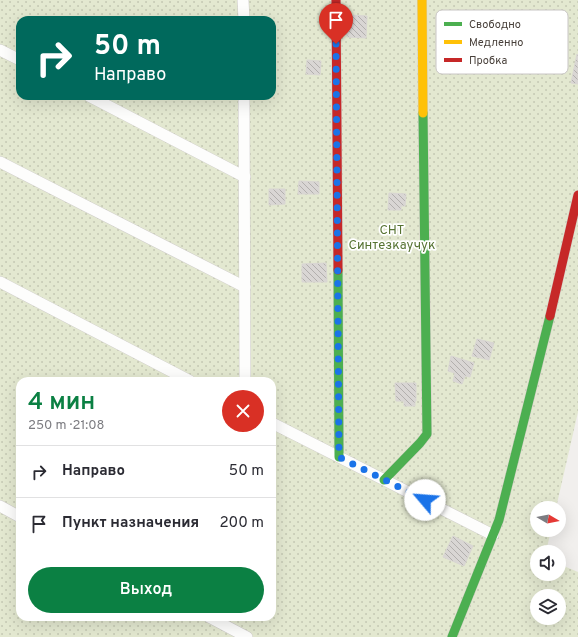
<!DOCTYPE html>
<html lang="ru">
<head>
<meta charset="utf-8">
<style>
  body { margin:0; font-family:Overpass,sans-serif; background:#f2f2f3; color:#2b2b33; height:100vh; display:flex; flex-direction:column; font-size:15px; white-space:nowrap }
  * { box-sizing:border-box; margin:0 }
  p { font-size:13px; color:#7c7c81 }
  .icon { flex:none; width:22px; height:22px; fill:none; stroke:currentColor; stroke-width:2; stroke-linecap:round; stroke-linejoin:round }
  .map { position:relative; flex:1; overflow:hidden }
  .panel { position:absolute; left:16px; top:377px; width:260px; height:244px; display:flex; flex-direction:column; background:#fff; border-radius:12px; box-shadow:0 4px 16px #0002 }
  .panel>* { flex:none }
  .hud { position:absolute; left:16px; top:16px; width:260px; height:84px; border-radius:12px; box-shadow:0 4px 16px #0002; background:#00695c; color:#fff; overflow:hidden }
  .needle { width:26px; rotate:100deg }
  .tools { position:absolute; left:530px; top:501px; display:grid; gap:8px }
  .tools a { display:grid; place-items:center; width:36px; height:36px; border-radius:50%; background:#fff; box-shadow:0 4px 16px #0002; font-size:20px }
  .pin { position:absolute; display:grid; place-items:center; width:34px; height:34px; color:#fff; margin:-41px -17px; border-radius:50% 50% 50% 0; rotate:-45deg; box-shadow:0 0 4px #0007 }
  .pin .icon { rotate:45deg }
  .me { position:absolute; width:44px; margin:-22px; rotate:297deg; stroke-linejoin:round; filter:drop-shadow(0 0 3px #0008) }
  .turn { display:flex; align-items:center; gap:14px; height:84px; padding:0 12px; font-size:18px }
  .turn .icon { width:52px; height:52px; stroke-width:2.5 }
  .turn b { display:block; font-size:28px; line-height:34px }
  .round { display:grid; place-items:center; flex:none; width:42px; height:42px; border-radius:21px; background:#f2f2f3 }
  .overview { display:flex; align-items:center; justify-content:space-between; height:68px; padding:0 12px }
  h1 { font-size:24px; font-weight:600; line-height:30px; color:#0b8043 }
  .primary-button { display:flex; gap:8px; margin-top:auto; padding:8px 12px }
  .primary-button a { flex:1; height:46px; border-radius:24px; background:#0b8043; color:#fff; font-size:16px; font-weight:600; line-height:46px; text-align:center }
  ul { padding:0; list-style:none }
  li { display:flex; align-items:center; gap:12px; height:52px; padding:0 12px; border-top:1px solid #e1e1e2 }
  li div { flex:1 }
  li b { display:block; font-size:15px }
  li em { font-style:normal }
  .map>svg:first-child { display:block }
</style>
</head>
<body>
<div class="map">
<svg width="578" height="637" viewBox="0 0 578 637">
  <defs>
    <pattern id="garden-dots" width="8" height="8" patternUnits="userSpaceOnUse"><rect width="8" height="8" fill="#e3e8d0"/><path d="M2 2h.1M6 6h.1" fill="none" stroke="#c4c8b3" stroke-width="1.8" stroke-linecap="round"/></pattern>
    <pattern id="building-back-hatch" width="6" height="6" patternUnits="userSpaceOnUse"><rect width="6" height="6" fill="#d9d6d4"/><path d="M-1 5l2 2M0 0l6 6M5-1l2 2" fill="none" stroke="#b2afad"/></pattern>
  </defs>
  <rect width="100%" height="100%" fill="#f1efed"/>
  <path fill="url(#garden-dots)" fill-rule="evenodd" d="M0 0H578V412L556 508H537V530H551L546 552H537V574H559V564L578 572V637H0ZM20 20H272V96H20ZM20 381H272V617H20ZM537 596H559V618H537Z"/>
  <g fill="url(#building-back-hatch)" stroke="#d9d6d3">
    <path d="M348 15 367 16 366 38 347 37Z"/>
    <path d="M577 54 578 55V84L571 83Z"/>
    <path d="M307 60 321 61 320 75 306 74Z"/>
    <path d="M299 181 319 182V194H298Z"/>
    <path d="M269 189H285V204L269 205Z"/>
    <path d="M389 193 406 194 405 206H401V210H388Z"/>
    <path d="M326 263 327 282H302V264Z"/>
    <path d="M477 339 494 343 489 360 472 356Z"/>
    <path d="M451 356 474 363 470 377 465 376 462 384 453 381 455 373 448 371Z"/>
    <path d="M395 383H416V401H415V406H404V401H396Z"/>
    <path d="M453 536 473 546 464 566 443 557Z"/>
  </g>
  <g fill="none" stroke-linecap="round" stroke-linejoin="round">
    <defs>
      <g id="street">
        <path d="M243 0 244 20"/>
        <path d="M0 50 20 60"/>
        <path d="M89 96 245 177"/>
        <path d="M244 96 245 381"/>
        <path d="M0 162 245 287"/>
        <path d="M0 282 190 381"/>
        <path d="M272 423 493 535"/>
        <path d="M0 506 20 517"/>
        <path d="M209 617 247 637"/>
      </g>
      <g id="fast">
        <path d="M338 270 339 457"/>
        <path d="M384 480 420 443 427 434 423 113"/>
        <path d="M452 637 499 520 550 316"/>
      </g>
      <path id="slow" d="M422 0 423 113"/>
      <g id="jam">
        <path d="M336 0 338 270"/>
        <path d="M550 316 578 195"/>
      </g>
    </defs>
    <use href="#street" stroke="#cecbc9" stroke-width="12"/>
    <use href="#fast" stroke="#d3cdc7" stroke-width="10"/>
    <use href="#slow" stroke="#d3cdc7" stroke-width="10"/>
    <use href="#jam" stroke="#d3cdc7" stroke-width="10"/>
    <use href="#street" stroke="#fdfdfc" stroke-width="11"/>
    <use href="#fast" stroke="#4caf50" stroke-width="9"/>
    <use href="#slow" stroke="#ffc107" stroke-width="9"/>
    <use href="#jam" stroke="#c62828" stroke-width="9"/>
  </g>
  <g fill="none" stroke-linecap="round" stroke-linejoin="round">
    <path stroke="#1a73e8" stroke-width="7" stroke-dasharray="0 12.6" d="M336 44 339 457 425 500"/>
  </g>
  <g text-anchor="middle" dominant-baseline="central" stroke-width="3.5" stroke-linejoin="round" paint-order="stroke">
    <g font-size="13" fill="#567332" stroke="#fff">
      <text x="392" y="231">СНТ<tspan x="392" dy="15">Синтезкаучук</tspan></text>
    </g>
  </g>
  <rect x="436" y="10" width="132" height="64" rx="6" fill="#fff" stroke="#c8c5c4" stroke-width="1"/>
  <rect x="444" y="22" width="18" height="4" fill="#4caf50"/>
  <rect x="444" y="40" width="18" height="4" fill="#ffc107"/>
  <rect x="444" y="58" width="18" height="4" fill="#c62828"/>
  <g font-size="11" fill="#473f39">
    <text x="469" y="28">Свободно</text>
    <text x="469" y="46">Медленно</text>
    <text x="469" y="64">Пробка</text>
  </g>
</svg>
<div class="tools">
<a><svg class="needle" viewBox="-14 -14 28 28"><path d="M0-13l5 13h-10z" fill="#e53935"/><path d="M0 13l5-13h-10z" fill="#7c7c81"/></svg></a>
<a><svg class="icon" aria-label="sound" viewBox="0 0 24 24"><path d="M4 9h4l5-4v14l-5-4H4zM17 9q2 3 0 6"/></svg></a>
<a><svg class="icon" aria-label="layers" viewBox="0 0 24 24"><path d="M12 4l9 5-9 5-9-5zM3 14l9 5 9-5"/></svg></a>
</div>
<div class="pin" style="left:336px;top:44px;background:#d93025"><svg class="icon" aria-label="arrive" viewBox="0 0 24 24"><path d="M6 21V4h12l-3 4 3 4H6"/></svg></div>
<svg class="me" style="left:425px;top:500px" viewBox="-20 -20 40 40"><circle r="19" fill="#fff"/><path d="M0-13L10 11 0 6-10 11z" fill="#1a73e8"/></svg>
<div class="hud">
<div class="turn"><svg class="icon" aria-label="right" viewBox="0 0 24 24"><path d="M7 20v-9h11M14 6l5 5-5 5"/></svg><div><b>50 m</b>Направо</div></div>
</div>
<section class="panel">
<div class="overview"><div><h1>4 мин</h1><p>250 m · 21:08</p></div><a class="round" style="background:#d93025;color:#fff"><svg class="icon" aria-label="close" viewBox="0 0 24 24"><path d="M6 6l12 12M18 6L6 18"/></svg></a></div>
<ul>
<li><svg class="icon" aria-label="right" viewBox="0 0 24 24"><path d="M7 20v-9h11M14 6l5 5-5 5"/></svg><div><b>Направо</b></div><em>50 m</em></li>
<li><svg class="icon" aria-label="arrive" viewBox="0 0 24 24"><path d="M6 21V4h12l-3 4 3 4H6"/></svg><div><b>Пункт назначения</b></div><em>200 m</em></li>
</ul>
<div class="primary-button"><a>Выход</a></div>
</section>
</div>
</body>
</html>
